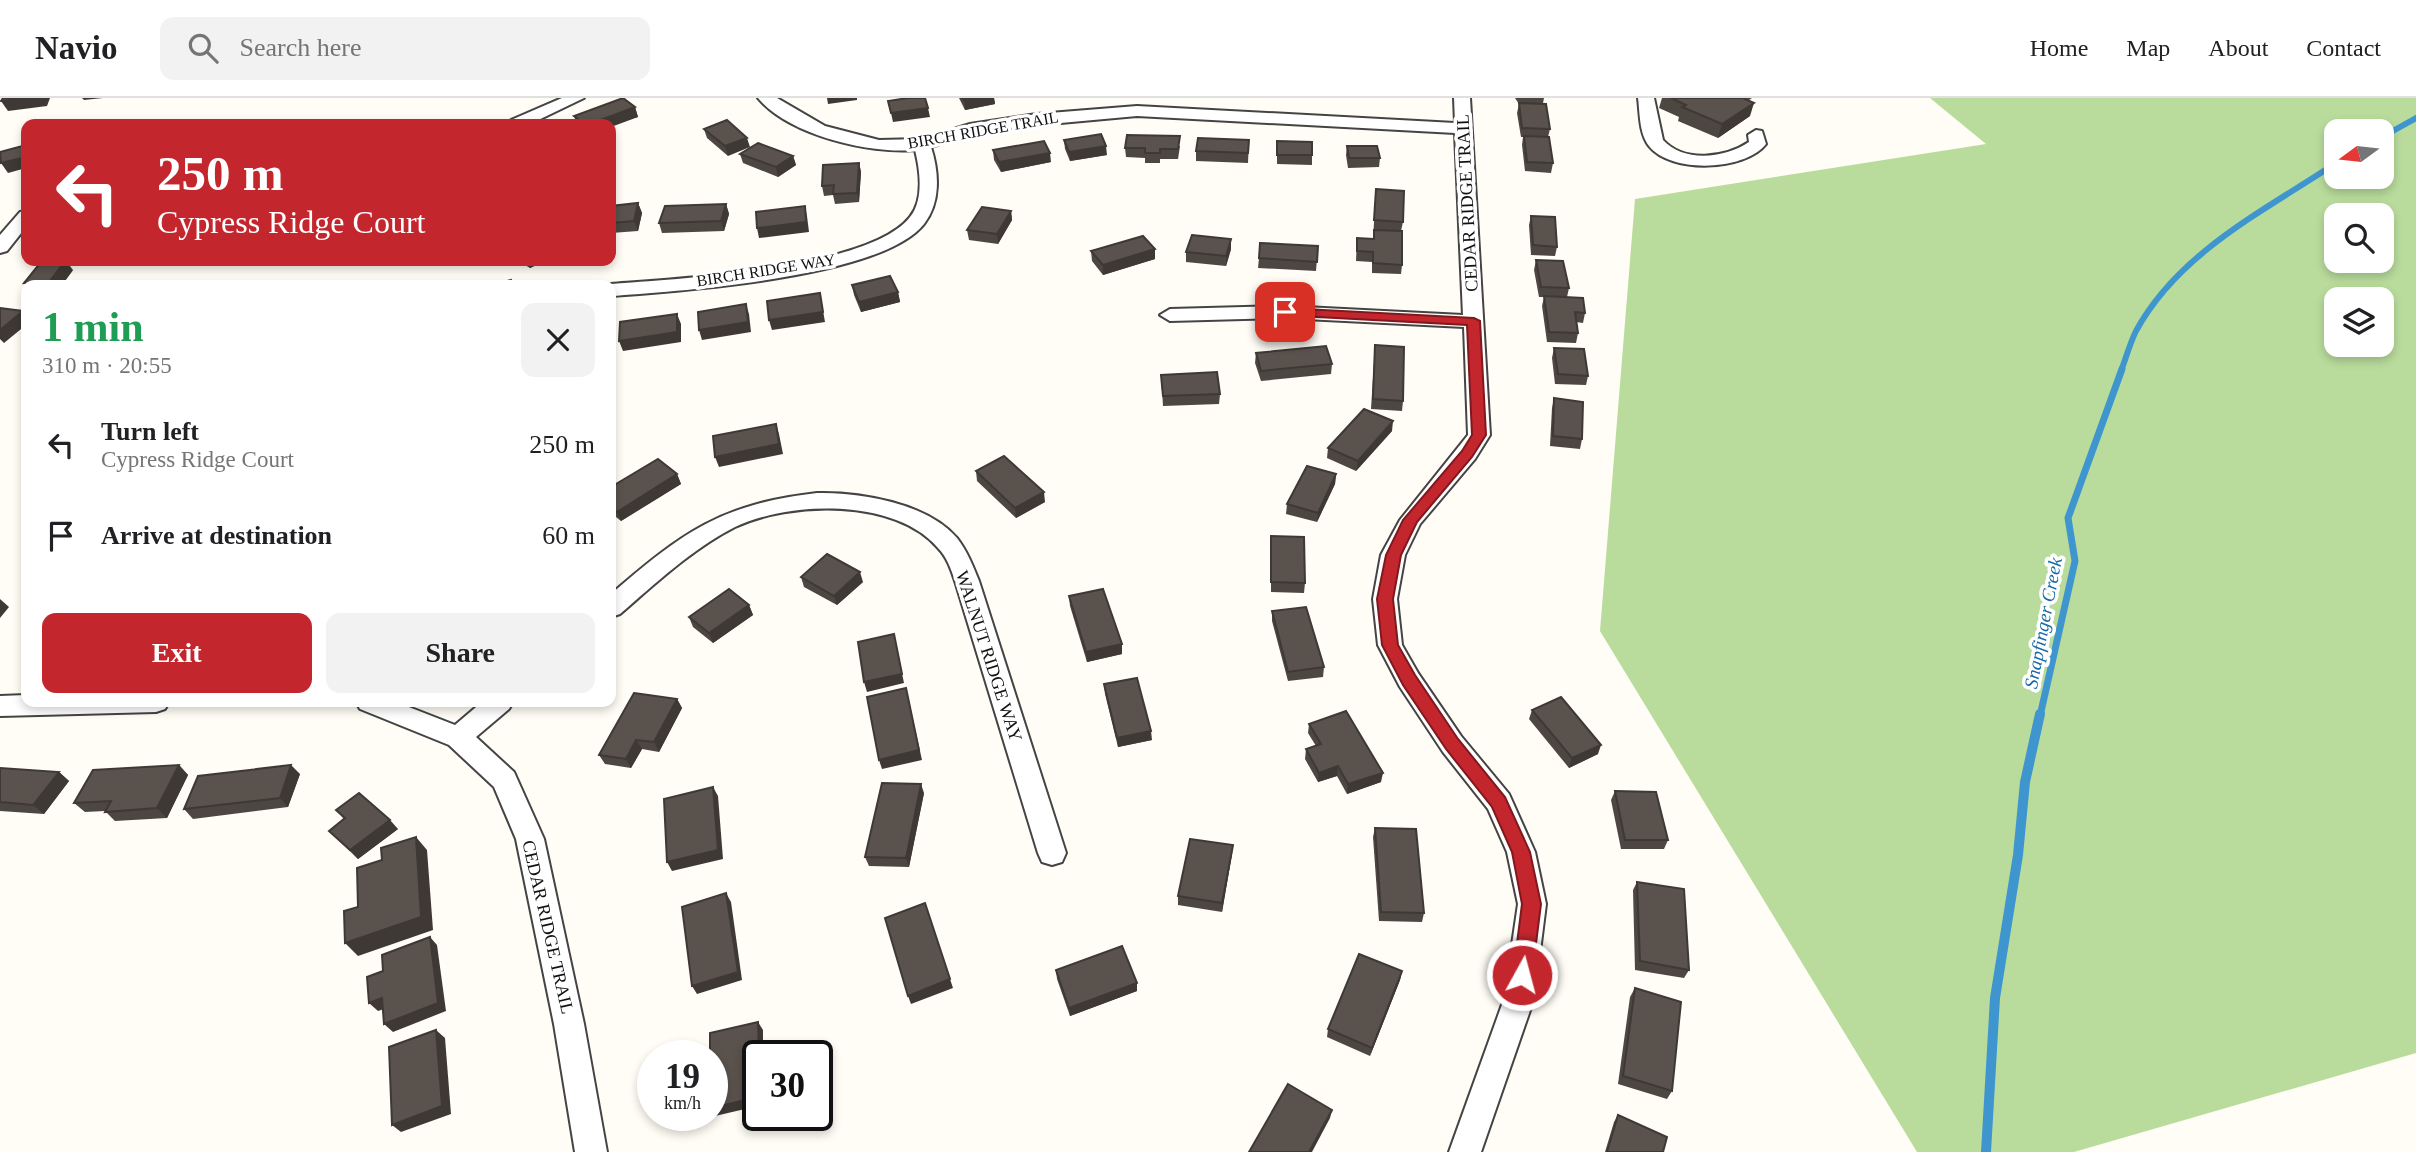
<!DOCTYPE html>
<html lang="en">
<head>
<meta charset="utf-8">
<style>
  body { margin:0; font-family:"Times New Roman",serif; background:#f2f2f2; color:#202124; height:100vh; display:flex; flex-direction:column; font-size:26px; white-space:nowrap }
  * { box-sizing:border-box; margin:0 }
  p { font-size:23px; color:#757577 }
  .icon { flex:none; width:38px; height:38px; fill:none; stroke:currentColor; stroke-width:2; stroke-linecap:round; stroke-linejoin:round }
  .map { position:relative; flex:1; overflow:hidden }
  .details { position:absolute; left:21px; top:182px; width:595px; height:427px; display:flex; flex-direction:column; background:#fff; border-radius:14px; box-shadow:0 4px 10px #0003 }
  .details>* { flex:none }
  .hud { position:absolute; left:21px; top:21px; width:595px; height:147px; border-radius:14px; box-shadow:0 4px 10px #0003; background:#c4262e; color:#fff; overflow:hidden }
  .needle { width:46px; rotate:255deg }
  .fabs { position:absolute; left:2324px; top:21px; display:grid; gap:14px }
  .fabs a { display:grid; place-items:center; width:70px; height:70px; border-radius:14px; background:#fff; box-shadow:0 4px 10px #0003; font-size:35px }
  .speed { position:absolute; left:637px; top:942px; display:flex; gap:14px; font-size:35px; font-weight:700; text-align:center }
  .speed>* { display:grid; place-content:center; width:91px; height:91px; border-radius:50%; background:#fff; box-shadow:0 4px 10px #0003; line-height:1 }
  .speed small { font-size:18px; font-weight:400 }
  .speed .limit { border:4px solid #111; border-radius:10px; background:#fff; color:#111 }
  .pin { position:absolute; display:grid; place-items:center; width:60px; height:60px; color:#fff; margin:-30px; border-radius:14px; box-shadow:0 4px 10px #0006 }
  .me { position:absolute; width:77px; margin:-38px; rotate:7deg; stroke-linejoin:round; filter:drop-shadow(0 0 5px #0008) }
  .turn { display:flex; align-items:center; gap:24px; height:147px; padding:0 21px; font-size:32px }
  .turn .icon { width:91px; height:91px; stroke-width:2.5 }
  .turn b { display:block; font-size:49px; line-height:60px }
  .round { display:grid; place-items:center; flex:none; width:74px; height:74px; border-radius:14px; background:#f2f2f2 }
  .summary { display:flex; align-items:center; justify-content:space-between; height:119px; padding:0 21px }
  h1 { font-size:42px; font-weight:700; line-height:52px; color:#1e9e55 }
  .action { display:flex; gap:14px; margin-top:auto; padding:14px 21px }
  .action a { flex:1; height:80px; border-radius:14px; background:#c4262e; color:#fff; font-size:28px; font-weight:700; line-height:80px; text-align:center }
  .action a+a { background:#f2f2f2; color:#202124 }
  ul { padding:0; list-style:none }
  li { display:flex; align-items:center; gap:21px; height:91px; padding:0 21px }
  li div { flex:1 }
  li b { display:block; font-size:26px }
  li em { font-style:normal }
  header { display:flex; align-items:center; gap:42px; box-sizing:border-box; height:98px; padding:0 35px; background:#fff; border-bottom:2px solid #e0e0e0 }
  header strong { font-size:33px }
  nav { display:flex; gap:38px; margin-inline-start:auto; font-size:24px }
  .search { width:490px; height:63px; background:#f2f2f2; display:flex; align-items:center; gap:18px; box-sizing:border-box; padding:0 24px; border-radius:14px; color:#757577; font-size:26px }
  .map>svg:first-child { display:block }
</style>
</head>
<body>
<header>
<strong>Navio</strong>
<div class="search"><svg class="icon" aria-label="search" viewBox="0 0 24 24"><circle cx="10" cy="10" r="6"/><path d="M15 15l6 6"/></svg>Search here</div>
<nav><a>Home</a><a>Map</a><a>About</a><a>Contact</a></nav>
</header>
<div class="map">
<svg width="2416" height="1054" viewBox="0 0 2416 1054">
  <rect width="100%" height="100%" fill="#fffdf5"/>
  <path fill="#b9dc9c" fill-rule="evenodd" d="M1930 0H2416V955L2074 1054H1917L1600 533 1635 101 1986 46ZM2336 33H2382V79H2336ZM2336 117H2382V163H2336ZM2336 201H2382V247H2336Z"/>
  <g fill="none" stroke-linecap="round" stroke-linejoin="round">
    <g stroke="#3f96cf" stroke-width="6">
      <path d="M2382 39 2416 20"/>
      <path d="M2121 273C2126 260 2130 245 2136 233 2179 154 2264 113 2336 65"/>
    </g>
    <path stroke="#3f96cf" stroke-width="7" d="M2040 618 2075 463 2068 420 2122 271"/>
    <path stroke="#3f96cf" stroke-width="10" d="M1986 1054 1995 900 2018 757 2025 684 2040 616"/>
    <defs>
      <g id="street">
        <path d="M562 0H584L530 26H509L511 22Z"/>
        <path d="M758 0H777L825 28 879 42 921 41 970 26 1037 16 1137 8 1455 25 1454 0H1470L1490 337 1475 361 1420 426 1405 457 1397 501 1402 547 1418 575 1461 638 1509 696 1535 754 1546 806 1534 901 1481 1054H1449L1504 901 1518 806 1507 754 1488 711 1443 654 1400 589 1378 547 1373 501 1381 457 1400 422 1468 337 1464 229 1285 220 1170 223 1160 217 1170 211 1285 208 1463 217 1455 35 1137 18 1017 29 972 36 931 49C939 74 941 104 924 126 881 180 679 193 611 198V187H607L611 186C677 181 869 171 910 119 924 102 920 72 915 52 869 56 789 37 758 0Z"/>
        <path d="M1638 0H1654L1663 42C1684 65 1725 60 1749 44L1748 37 1756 32 1762 33 1766 46C1745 73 1671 76 1649 48 1639 35 1640 15 1638 0Z"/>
        <path d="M26 113V129L7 153 0 155V137L20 114Z"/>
        <path d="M817 395C860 394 927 405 957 440 967 453 973 468 979 483L1066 755 1062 764 1052 767 1042 764 1038 755 955 483C951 471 947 459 938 450 895 400 790 403 735 429 692 451 656 485 620 516L611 519V496C682 435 720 406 817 395Z"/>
        <path d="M26 597V604H169L165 611 156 614 0 618V598Z"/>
        <path d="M356 604H396L455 627 482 604H513L509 611 476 639 514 674 544 741 584 926 607 1054H575L554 926 516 741 494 689 449 647 360 611Z"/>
      </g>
    </defs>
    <use href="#street" stroke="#444" stroke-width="4"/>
    <use href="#street" fill="#fff" fill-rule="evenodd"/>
  </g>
  <g fill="#4d4742">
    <path d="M959 0H994L995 6 965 12Z"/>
    <path d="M1515 0H1544L1543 5 1530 6 1550 31 1548 39 1553 65 1551 75 1525 73 1522 47 1523 39H1521L1517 15 1519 6Z"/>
    <path d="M1662 0H1752L1749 2 1750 18 1718 40 1678 23 1679 19 1659 10Z"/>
    <path d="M635 9 638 19 611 26H577L574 18Z"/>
    <path d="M727 22 728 58 707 40 704 31Z"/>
    <path d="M1064 42 1107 57 1070 63 1065 51Z"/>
    <path d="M1249 42 1248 65 1196 63V53Z"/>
    <path d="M1277 43 1312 57V67L1277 66Z"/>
    <path d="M1180 48 1178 61H1160V65H1145V60L1126 59 1125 50Z"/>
    <path d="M1347 48 1380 60 1379 69 1348 70 1346 57Z"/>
    <path d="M993 52 1051 64 1001 74 994 62Z"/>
    <path d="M740 56 793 58 796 67 778 79 743 65Z"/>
    <path d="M859 65 861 74 859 104 835 106 833 97 824 98 822 88Z"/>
    <path d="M1376 91 1403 124 1401 133 1402 167 1401 176 1372 175V164L1356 163 1357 140 1373 141Z"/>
    <path d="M638 105 642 115 638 133 611 135V108Z"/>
    <path d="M726 106 729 116 724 133 662 135 659 125Z"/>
    <path d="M1011 113 1012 122 998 146 969 142 967 132Z"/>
    <path d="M1531 118 1557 149 1555 158 1531 157 1529 127Z"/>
    <path d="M1318 148 1316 173 1258 170 1259 160Z"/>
    <path d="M1155 151V161L1103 177 1092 163 1091 153Z"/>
    <path d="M1231 151 1226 168 1186 164V154Z"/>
    <path d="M1536 162 1569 190 1567 199 1585 215 1583 225 1576 224 1578 235 1576 245 1547 244 1542 208 1544 199H1539L1534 172Z"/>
    <path d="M315 163H354L316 165Z"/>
    <path d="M518 163H545L530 170Z"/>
    <path d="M73 172 62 187H26L24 185Z"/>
    <path d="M852 187 898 194 900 204 861 214 854 197Z"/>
    <path d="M1375 247 1403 303 1402 313 1371 311Z"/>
    <path d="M1554 250 1588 278 1586 287 1555 286 1552 260Z"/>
    <path d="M1256 255 1332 266 1331 276 1261 283 1255 265Z"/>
    <path d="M1161 277 1220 296 1219 306 1163 308Z"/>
    <path d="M1554 300 1582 341 1580 351 1550 348 1552 310Z"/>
    <path d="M1392 333 1356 373 1327 360 1328 350Z"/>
    <path d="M976 373 1045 404 1016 420 977 383Z"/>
    <path d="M677 376 681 386 621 423 611 415V389Z"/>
    <path d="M1336 376 1335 386 1317 424 1286 416 1287 406Z"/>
    <path d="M1271 438 1305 485 1304 495 1271 494Z"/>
    <path d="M801 479 863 484 837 507 804 489Z"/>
    <path d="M1069 498 1122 546V556L1087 564 1070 508Z"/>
    <path d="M749 507 753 517 713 545 693 529 689 519Z"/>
    <path d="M1272 513 1324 569 1323 579 1288 583 1272 523Z"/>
    <path d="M1104 586 1152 642 1118 649 1105 596Z"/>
    <path d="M677 601 682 610 659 654 642 651 631 670 605 666 599 657Z"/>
    <path d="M1532 612 1598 656 1569 670 1529 621Z"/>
    <path d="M1309 626 1381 684 1347 696 1337 678 1318 684 1305 661 1306 651 1316 648 1308 635Z"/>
    <path d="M179 667 188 677 167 720 115 723 105 713 85 714 74 705Z"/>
    <path d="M0 670 59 674 69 683 44 716 0 713Z"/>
    <path d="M300 676 288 709 193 721 184 711Z"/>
    <path d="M1615 693 1668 742 1664 751H1621L1611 702Z"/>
    <path d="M924 695 909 769 869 768 865 759Z"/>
    <path d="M336 712 398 731 358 761 329 733 344 721Z"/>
    <path d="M1375 730 1424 815 1422 824 1379 823 1373 739Z"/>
    <path d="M1232 756 1222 814 1178 807V798Z"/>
    <path d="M1637 784 1689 872 1684 880 1635 872 1633 792Z"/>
    <path d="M1056 872 1137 885V893L1070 918 1057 881Z"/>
    <path d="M1402 873 1400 882 1370 958 1327 939 1328 931Z"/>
    <path d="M1635 890 1672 993 1667 1001 1618 986 1630 899Z"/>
    <path d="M1618 1017 1663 1054H1605L1614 1024Z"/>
  </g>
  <g fill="#3f3936">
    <path d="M27 0H50L47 8 8 13 1 3Z"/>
    <path d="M82 0H103L84 2Z"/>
    <path d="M827 0H857V2L828 6Z"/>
    <path d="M976 0H994L995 6 965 12 964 2Z"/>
    <path d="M1754 5 1750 18 1718 40 1722 26Z"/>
    <path d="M635 9 638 19 611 29V26H590Z"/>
    <path d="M928 10 930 19 893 24 891 15Z"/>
    <path d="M747 40 750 49 728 58 725 48Z"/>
    <path d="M1106 48 1107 57 1070 63 1069 54Z"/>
    <path d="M1050 55 1051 64 1001 74 999 64Z"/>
    <path d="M793 58 796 67 778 79 776 69Z"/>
    <path d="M26 59V70L8 75 1 65Z"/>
    <path d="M859 65 861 74 859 104 857 95Z"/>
    <path d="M638 105 642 115 638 133 634 123Z"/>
    <path d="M726 106 729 116 724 133 721 123Z"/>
    <path d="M805 108 807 118 809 134 759 140 757 130Z"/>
    <path d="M1011 113 1012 122 998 146 997 136Z"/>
    <path d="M1231 141V151L1226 168V158Z"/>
    <path d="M1155 151V161L1103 177V167Z"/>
    <path d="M65 163H66L73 172 62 187H53L50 183Z"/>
    <path d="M526 163H545L530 170Z"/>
    <path d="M898 194 900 204 861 214 859 204Z"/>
    <path d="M820 195 825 224 772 232 769 222Z"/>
    <path d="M746 206 749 216 751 234 702 242 699 232Z"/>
    <path d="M23 213 26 217V227L4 245 0 241V232Z"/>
    <path d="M677 216 681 226V244L623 253 619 243Z"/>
    <path d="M1393 323 1392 333 1356 373 1358 363Z"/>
    <path d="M776 326 779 336 783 356 719 369 715 359Z"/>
    <path d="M677 376 681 386 621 423 617 414Z"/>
    <path d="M1336 376 1335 386 1317 424 1318 415Z"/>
    <path d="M1044 394 1045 404 1016 420 1015 410Z"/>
    <path d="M860 474 863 484 837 507 834 498Z"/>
    <path d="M0 501 9 509 0 520Z"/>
    <path d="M749 507 753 517 713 545 709 535Z"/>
    <path d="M894 536 904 585 867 594 864 584Z"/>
    <path d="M1122 546V556L1087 564 1086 554Z"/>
    <path d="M906 590 922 662 882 671 879 662Z"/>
    <path d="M677 601 682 610 659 654 654 644Z"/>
    <path d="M1151 633 1152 642 1118 649 1117 640Z"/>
    <path d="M636 642 642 651 631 670 626 661Z"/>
    <path d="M1601 647 1598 656 1569 670 1572 660Z"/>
    <path d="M179 667 188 677 167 720 157 710Z"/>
    <path d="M291 667 300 676 288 709 280 700Z"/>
    <path d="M1338 668 1337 678 1318 684 1319 675Z"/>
    <path d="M59 674 69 683 44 716 33 707Z"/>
    <path d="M1383 675 1381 684 1347 696 1348 686Z"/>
    <path d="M921 686 924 695 909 769 906 760Z"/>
    <path d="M713 689 718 698 723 761 672 773 667 764Z"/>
    <path d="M390 722 398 731 358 761 350 752Z"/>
    <path d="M416 739 427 752 433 832 358 858 345 845Z"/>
    <path d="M1233 747 1232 756 1222 814V805Z"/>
    <path d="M726 795 731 804 742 882 697 896 692 888Z"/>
    <path d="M430 839 437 847 446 913 393 934 384 926Z"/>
    <path d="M1402 873 1400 882 1370 958 1372 950Z"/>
    <path d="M950 881 953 890 911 906 908 898Z"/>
    <path d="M1137 885V893L1070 918 1069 910Z"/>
    <path d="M382 900 390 909 378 913 369 905Z"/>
    <path d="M758 924 763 932V957H759Z"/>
    <path d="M436 932 445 940 451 1016 401 1034 392 1027Z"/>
    <path d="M758 999V1008L715 1018 712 1014V1010Z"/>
    <path d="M1332 1012 1330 1020 1312 1054H1309Z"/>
  </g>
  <g fill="#5a524d" stroke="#3f3936" stroke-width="2">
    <path d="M3 0H27L1 3Z"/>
    <path d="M623 0 635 9 590 26H584L574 18Z"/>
    <path d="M908 0H925L928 10 891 15 888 3Z"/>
    <path d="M962 0H976L964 2Z"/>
    <path d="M1671 0H1743L1754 5 1722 26 1682 9 1686 7Z"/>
    <path d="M1519 5 1546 6 1550 31 1522 30Z"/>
    <path d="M727 22 747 40 725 48 704 31Z"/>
    <path d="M1101 36 1106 48 1069 54 1064 42Z"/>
    <path d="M1127 37 1180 38 1178 51H1160V55H1145V50H1125Z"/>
    <path d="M1524 38 1549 39 1553 65 1527 64Z"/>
    <path d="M1198 40 1249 42 1248 55 1196 53Z"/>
    <path d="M1044 43 1050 55 999 64 993 52Z"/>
    <path d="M1277 43 1312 44V57H1277Z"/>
    <path d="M758 45 793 58 776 69 740 56Z"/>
    <path d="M26 47V59L1 65 0 54Z"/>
    <path d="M1347 48H1377L1380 60H1349Z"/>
    <path d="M859 65 857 95 833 96 834 87 822 88 823 67Z"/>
    <path d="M1376 91 1404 93 1403 124 1374 122Z"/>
    <path d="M638 105 634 123 611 125V108Z"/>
    <path d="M726 106 721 123 659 125 665 108Z"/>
    <path d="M805 108 806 124 757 130 756 114Z"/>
    <path d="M982 109 1011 113 997 136 967 132Z"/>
    <path d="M1531 118 1555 119 1557 149 1533 147Z"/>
    <path d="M1374 132 1402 133V167L1373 165V154L1357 153V140L1374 141Z"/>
    <path d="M1192 137 1231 141 1226 158 1186 154Z"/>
    <path d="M1143 138 1155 151 1103 167 1091 153Z"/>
    <path d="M1260 145 1318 148 1317 164 1259 160Z"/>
    <path d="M1536 162 1563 163 1569 190 1541 189Z"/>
    <path d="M52 163H65L50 183 24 185 41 164Z"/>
    <path d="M890 178 898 194 859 204 852 187Z"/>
    <path d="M511 182 513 187H490Z"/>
    <path d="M820 195 823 214 769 222 767 203Z"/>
    <path d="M1544 198 1583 200 1585 215 1575 214 1578 235 1549 234Z"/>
    <path d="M746 206 748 224 699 232 698 214Z"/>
    <path d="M0 210 23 213 0 232Z"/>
    <path d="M677 216V234L619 243 620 224Z"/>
    <path d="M1375 247 1404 249 1403 303 1373 301Z"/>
    <path d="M1326 248 1332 266 1261 273 1256 255Z"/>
    <path d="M1554 250 1584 251 1588 278 1558 276Z"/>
    <path d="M1217 274 1220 296 1163 298 1161 277Z"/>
    <path d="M1554 300 1583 304 1582 341 1553 338Z"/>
    <path d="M1364 311 1393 323 1358 363 1328 350Z"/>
    <path d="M776 326 779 346 715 359 713 338Z"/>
    <path d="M1004 358 1044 394 1015 410 976 373Z"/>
    <path d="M658 361 677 376 617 414 611 409V389Z"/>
    <path d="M1307 368 1336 376 1318 415 1287 406Z"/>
    <path d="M1271 438 1304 439 1305 485 1271 484Z"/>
    <path d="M827 456 860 474 834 498 801 479Z"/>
    <path d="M729 491 749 507 709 535 689 519Z"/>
    <path d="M1103 491 1122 546 1086 554 1069 498Z"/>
    <path d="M1306 509 1324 569 1288 574 1272 513Z"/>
    <path d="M894 536 902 576 864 584 858 544Z"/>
    <path d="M1137 580 1151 633 1117 640 1104 586Z"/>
    <path d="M906 590 919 652 879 662 867 599Z"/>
    <path d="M634 595 677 601 654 644 636 642 626 661 599 657Z"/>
    <path d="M1561 599 1601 647 1572 660 1532 612Z"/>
    <path d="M1346 613 1383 675 1348 686 1338 668 1319 675 1306 651 1321 646 1309 626Z"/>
    <path d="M179 667 157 710 105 714 111 703 74 705 93 672Z"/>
    <path d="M291 667 280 700 184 711 198 678Z"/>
    <path d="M0 670 59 674 33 707 0 704Z"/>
    <path d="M882 685 921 686 906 760 865 759Z"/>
    <path d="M713 689 718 752 667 764 664 701Z"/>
    <path d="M1615 693 1656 694 1668 742H1625Z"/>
    <path d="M359 695 390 722 350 752 329 733 345 720 336 712Z"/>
    <path d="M1375 730 1416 731 1424 815 1381 814Z"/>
    <path d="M416 739 421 819 345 845 344 813 358 809 357 770 382 762 381 750Z"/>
    <path d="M1190 741 1233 747 1222 805 1178 798Z"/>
    <path d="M1637 784 1684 791 1689 872 1640 863Z"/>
    <path d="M726 795 738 874 692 888 682 809Z"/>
    <path d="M925 805 950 881 908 898 885 820Z"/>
    <path d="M430 839 438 905 384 926 382 900 369 905 367 879 383 873 382 857Z"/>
    <path d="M1122 848 1137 885 1069 910 1056 872Z"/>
    <path d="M1359 856 1402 873 1372 950 1328 931Z"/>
    <path d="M1635 890 1681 904 1672 993 1623 978Z"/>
    <path d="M758 924 759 957H758V999L712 1010V957H710V935Z"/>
    <path d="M436 932 442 1008 392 1027 389 949Z"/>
    <path d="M1288 986 1332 1012 1309 1054H1249Z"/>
    <path d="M1618 1017 1667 1039 1663 1054H1607Z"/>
  </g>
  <path fill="#c4262e" stroke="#7f191e" stroke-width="2" d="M1285 210 1474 220 1480 223 1486 337 1472 359 1417 424 1401 457 1393 501 1398 547 1415 577 1458 641 1505 699 1530 754 1541 806 1532 877 1529 883 1522 886 1516 883 1513 877 1522 806 1512 754 1492 709 1446 651 1403 587 1382 547 1377 501 1386 457 1403 422 1462 353 1472 337 1467 227 1280 217V211Z"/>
  <g text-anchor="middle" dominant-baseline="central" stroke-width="7" stroke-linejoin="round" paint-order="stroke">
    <g font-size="16" fill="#111" stroke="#fff">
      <text transform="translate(983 32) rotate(-10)">BIRCH RIDGE TRAIL</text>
      <text transform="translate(766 172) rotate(-9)">BIRCH RIDGE WAY</text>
    </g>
    <g font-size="18" fill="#111" stroke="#fff">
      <text transform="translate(1467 105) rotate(-93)">CEDAR RIDGE TRAIL</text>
      <text transform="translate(989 558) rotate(72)">WALNUT RIDGE WAY</text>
      <text transform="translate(548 829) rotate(77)">CEDAR RIDGE TRAIL</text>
    </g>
    <g font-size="19" font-style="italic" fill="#1768a6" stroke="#fff">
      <text transform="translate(2043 525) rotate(-79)">Snapfinger Creek</text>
    </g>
  </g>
</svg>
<div class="fabs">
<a><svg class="needle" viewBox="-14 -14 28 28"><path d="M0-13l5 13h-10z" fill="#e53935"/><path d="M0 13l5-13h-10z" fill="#757577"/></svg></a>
<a><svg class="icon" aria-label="search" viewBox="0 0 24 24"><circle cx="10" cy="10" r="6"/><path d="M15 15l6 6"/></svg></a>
<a><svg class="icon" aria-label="layers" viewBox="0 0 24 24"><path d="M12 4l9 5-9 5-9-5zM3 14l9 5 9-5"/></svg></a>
</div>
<div class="speed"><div>19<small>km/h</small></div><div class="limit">30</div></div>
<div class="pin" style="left:1285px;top:214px;background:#d93025"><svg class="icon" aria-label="arrive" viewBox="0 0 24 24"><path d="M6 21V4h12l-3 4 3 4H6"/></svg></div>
<svg class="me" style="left:1522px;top:877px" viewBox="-20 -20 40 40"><circle r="17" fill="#c4262e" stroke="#fff" stroke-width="3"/><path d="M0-11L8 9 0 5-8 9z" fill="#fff"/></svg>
<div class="hud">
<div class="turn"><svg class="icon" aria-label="left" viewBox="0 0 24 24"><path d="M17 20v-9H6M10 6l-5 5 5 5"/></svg><div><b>250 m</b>Cypress Ridge Court</div></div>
</div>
<section class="details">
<div class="summary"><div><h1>1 min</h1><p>310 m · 20:55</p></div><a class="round"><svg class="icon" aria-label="close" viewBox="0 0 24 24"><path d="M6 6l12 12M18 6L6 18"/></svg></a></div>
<ul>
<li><svg class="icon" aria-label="left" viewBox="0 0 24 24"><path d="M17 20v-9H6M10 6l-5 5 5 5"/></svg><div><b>Turn left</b><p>Cypress Ridge Court</p></div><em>250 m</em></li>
<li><svg class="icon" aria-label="arrive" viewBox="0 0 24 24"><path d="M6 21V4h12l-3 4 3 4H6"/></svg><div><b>Arrive at destination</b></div><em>60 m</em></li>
</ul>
<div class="action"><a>Exit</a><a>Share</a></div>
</section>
</div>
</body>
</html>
